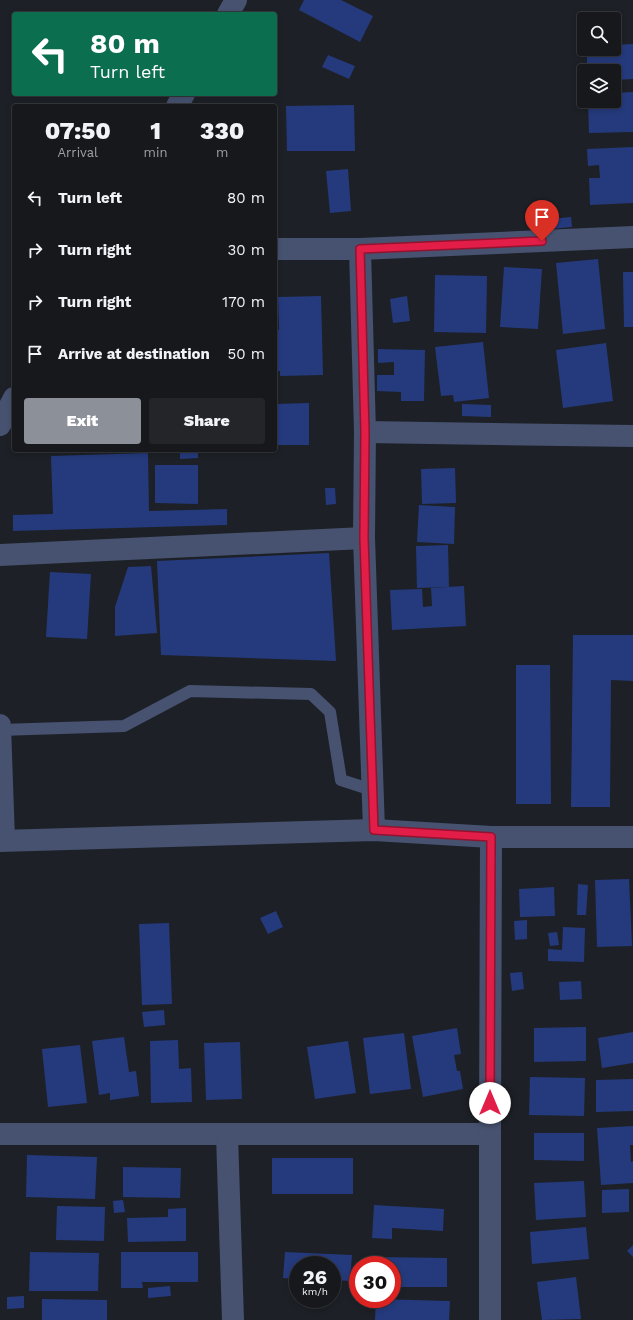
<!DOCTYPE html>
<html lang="en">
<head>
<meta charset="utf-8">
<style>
  body { margin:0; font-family:"Work Sans",sans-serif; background:#232529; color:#f1f3f6; height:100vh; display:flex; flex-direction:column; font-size:15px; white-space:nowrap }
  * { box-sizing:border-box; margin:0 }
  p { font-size:13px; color:#9ea0a3 }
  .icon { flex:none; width:22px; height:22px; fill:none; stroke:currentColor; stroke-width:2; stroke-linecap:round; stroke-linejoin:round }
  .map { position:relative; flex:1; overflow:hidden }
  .drawer { position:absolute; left:12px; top:104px; width:265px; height:348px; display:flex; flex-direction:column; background:#16181c; border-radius:4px; box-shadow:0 2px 6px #0003,0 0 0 1px #35373b }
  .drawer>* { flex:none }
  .banner { position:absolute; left:12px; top:12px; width:265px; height:84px; border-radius:4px; box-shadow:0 2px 6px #0003,0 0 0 1px #35373b; background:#0b6e4f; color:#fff; overflow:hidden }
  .buttons { position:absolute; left:577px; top:12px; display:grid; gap:8px }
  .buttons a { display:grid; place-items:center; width:44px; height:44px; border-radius:4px; background:#16181c; box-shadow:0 2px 6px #0003,0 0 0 1px #35373b; font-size:20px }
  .speed { position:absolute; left:289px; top:1256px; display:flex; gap:8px; font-size:20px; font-weight:700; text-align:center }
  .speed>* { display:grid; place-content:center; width:52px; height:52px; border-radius:50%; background:#16181c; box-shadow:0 2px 6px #0003,0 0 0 1px #35373b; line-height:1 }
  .speed small { font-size:10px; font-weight:400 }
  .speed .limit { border:6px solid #d22; background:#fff; color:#111 }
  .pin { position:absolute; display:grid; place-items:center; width:34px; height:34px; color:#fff; margin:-41px -17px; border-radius:50% 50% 50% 0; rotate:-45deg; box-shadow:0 0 4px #0007 }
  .pin .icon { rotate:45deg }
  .me { position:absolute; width:44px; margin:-22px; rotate:0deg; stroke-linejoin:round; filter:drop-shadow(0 0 3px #0008) }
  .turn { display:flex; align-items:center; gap:14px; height:84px; padding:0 12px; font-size:18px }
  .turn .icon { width:52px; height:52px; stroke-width:2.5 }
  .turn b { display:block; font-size:28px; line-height:34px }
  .eta { display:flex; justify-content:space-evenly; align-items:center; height:68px; text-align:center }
  .eta b { font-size:24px; font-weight:800; line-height:28px }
  .cta { display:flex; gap:8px; margin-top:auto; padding:8px 12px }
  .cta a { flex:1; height:46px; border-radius:4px; background:#8c9099; color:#fff; font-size:16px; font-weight:800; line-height:46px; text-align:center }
  .cta a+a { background:#232529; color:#f1f3f6 }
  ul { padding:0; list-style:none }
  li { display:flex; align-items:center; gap:12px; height:52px; padding:0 12px }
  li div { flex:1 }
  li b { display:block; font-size:15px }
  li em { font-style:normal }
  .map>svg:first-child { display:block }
</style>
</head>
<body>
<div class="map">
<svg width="633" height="1320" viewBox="0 0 633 1320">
  <rect width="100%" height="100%" fill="#1d2026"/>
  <g fill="#253a7c">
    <path d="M304 0H341L373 16 360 42 299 10Z"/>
    <path d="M633 44V79L614 80V71H587V49H614V45Z"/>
    <path d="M328 55 355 66 349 79 322 67Z"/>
    <path d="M633 92V132L589 133 588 101H614V93Z"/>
    <path d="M354 105 355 151H287L286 106Z"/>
    <path d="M633 147V203L590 205 589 178H600L599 165 588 166 587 149Z"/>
    <path d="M348 169 351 211 330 213 326 171Z"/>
    <path d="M571 217 572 227 540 230 539 220Z"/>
    <path d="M598 259 605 329 563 334 556 263Z"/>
    <path d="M504 267 542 269 538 329 500 327Z"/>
    <path d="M623 272H633V327H624Z"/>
    <path d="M435 275 487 276 486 333 434 332Z"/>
    <path d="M321 296 323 375 280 376V371H275V330H279L278 297Z"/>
    <path d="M407 296 410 321 393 323 390 299Z"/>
    <path d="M483 342 489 398 454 402 453 395 441 396 435 347Z"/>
    <path d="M606 343 613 401 563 408 556 350Z"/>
    <path d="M378 349 425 350 424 401H401V392L377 391V375H394V362L378 363Z"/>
    <path d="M309 403V445H275V404Z"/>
    <path d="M462 404 491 405V417L462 416Z"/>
    <path d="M51 450H104V452L51 453Z"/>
    <path d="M180 450H198V458L180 459Z"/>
    <path d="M148 453 149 511 227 509V525L13 531V515L53 514 51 456Z"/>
    <path d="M155 465H198V504L155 503Z"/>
    <path d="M455 468 456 503 422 504 421 469Z"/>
    <path d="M325 488H335L336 504 326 505Z"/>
    <path d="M419 505 455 507 454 544 417 542Z"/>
    <path d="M448 545 449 587 417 588 416 546Z"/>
    <path d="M329 553 336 661 161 655 157 561Z"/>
    <path d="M151 566 157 633 115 636V607L128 567Z"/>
    <path d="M50 572 91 574 87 639 46 637Z"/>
    <path d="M464 586 466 626 392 630 390 590 422 589 423 607 432 606 431 588Z"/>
    <path d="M573 635H633V681L611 680 610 807H571Z"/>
    <path d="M516 665H550L551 804H516Z"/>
    <path d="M629 879 632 946 597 947 595 880Z"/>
    <path d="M578 884 588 885 586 915H577Z"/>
    <path d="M554 887 555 916 520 917 519 889Z"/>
    <path d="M276 911 283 927 268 934 260 918Z"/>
    <path d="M527 920V939L515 940 514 921Z"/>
    <path d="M169 923 172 1004 142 1005 139 924Z"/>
    <path d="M563 927 585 928 584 962 548 961V949L562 950Z"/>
    <path d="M557 932 559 945 550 946 548 933Z"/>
    <path d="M522 972 524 989 512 991 510 973Z"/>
    <path d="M581 981 582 999 560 1000 559 982Z"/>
    <path d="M164 1010 165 1025 144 1027 142 1012Z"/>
    <path d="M586 1027V1061L534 1062V1028Z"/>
    <path d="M457 1028 461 1054 454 1055 457 1071H460L463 1089 423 1097 412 1036Z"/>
    <path d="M633 1032V1063L602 1068 598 1038Z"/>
    <path d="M404 1033 411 1089 370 1094 363 1038Z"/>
    <path d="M124 1037 129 1072 136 1071 139 1096 110 1100V1093L99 1095 92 1041Z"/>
    <path d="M178 1040 179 1069 191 1068 192 1102 151 1103 150 1041Z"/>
    <path d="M348 1041 356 1093 315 1099 307 1047Z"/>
    <path d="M240 1042 242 1099 206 1100 204 1043Z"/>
    <path d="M80 1045 87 1103 48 1107 42 1049Z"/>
    <path d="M530 1077 585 1078 584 1116 529 1115Z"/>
    <path d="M633 1079V1111L596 1112V1080Z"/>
    <path d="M633 1126V1145H630L631 1162 633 1161V1183L601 1185 597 1128Z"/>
    <path d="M534 1133H584V1161L534 1160Z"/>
    <path d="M27 1155 97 1157 95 1199 26 1197Z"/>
    <rect x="272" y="1158" width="81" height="36"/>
    <path d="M123 1167 181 1168 180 1198 123 1197Z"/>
    <path d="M584 1181 586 1217 536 1220 534 1183Z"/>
    <path d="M629 1189V1212L602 1213V1190Z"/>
    <path d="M123 1200 125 1212 114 1213 113 1201Z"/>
    <path d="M374 1205 444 1209 443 1231 392 1228V1239L372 1238Z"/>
    <path d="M57 1206 105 1207 104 1241 56 1240Z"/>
    <path d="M186 1208V1241L128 1242 127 1218 168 1217V1209Z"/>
    <path d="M586 1227 589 1259 532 1264 530 1232Z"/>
    <path d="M633 1245V1257L627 1251Z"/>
    <path d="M30 1252 99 1253 98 1291H29Z"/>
    <path d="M121 1252H198V1282H142L143 1288H121Z"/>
    <path d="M285 1252 352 1255 350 1281 332 1280V1265H298V1279L283 1278Z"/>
    <path d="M377 1257 447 1258V1287H392V1265H377Z"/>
    <path d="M576 1277 581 1319 542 1320 537 1282Z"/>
    <path d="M170 1286 171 1296 148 1298V1288Z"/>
    <path d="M24 1296V1308L7 1309V1297Z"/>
    <path d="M42 1299 107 1300V1320H42Z"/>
    <path d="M376 1299 450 1301 449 1320H375Z"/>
  </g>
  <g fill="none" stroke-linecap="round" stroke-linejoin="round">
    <path stroke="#465270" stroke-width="12" d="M0 730 124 726 190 691 311 694 330 712 341 780 372 790"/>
    <g stroke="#465270" stroke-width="22">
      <path d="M228 14 236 0"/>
      <path d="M177 106 184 94"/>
      <path d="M275 249H360L633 237"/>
      <path d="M0 425 14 398"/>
      <path d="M365 432 633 436"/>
      <path d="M364 538 374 830"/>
      <path d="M0 555 364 538 365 432 360 249"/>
      <path d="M0 725 4 840"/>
      <path d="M0 841 374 830 491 837H633"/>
      <path d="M0 1134H490V1320"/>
      <path d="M490 1134 491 837"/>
      <path d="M227 1135 233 1320"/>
    </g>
  </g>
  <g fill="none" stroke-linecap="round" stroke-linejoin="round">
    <defs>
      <path id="route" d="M490 1103 491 837 374 830 364 538 365 432 360 249 542 241"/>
    </defs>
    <use href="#route" stroke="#92132f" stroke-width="10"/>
    <use href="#route" stroke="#e11d48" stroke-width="7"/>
  </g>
</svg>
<div class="buttons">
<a><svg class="icon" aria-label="search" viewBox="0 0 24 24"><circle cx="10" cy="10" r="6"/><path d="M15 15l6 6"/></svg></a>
<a><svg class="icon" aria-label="layers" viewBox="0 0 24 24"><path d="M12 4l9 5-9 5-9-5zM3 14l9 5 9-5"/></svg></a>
</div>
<div class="speed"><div>26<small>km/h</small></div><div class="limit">30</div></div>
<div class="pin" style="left:542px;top:241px;background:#d93025"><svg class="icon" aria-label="arrive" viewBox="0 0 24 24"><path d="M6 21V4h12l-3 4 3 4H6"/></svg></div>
<svg class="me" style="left:490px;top:1103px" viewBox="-20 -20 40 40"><circle r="19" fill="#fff"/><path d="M0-13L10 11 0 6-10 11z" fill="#e11d48"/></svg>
<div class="banner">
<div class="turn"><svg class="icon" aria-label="left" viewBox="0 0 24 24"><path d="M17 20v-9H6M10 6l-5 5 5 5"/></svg><div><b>80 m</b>Turn left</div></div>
</div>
<section class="drawer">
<div class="eta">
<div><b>07:50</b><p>Arrival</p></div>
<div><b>1</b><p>min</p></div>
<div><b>330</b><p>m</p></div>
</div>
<ul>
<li><svg class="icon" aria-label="left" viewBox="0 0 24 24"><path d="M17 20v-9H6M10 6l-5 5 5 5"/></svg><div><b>Turn left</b></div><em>80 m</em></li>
<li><svg class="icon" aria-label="right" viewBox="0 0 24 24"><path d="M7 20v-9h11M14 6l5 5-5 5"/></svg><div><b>Turn right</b></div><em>30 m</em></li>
<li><svg class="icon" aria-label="right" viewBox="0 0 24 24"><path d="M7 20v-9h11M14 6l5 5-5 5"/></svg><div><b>Turn right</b></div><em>170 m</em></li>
<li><svg class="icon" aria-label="arrive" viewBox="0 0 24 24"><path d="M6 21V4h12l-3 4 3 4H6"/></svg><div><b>Arrive at destination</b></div><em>50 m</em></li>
</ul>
<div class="cta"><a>Exit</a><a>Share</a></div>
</section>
</div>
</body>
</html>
